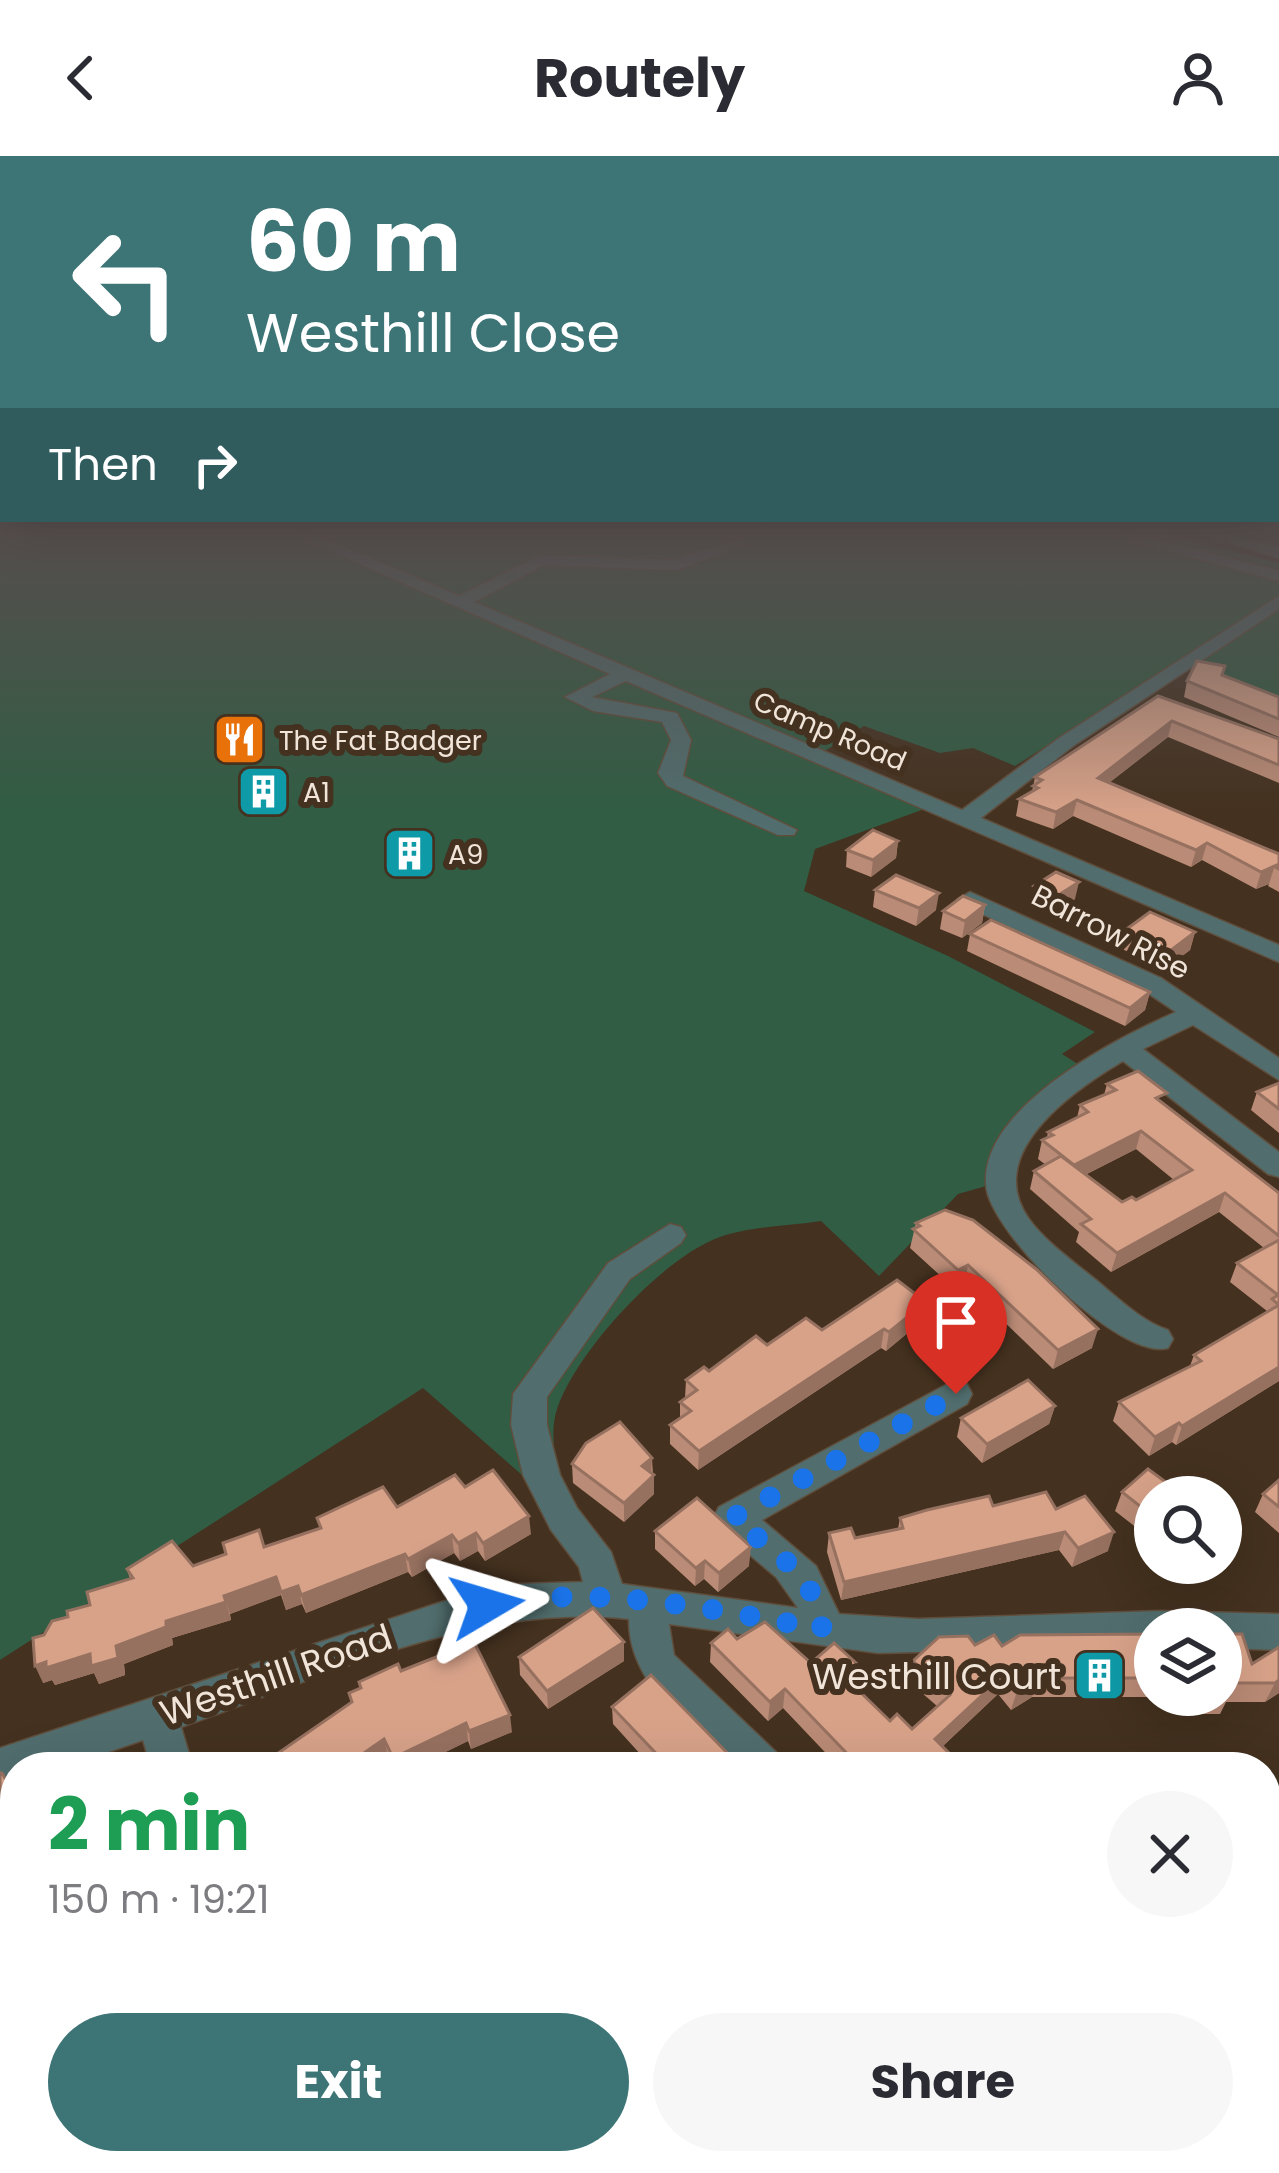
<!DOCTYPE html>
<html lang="en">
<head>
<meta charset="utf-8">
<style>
  body { margin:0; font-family:Poppins,sans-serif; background:#f7f7f7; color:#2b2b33; height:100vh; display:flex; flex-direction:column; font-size:45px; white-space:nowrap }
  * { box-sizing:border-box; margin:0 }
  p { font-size:39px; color:#7c7c81 }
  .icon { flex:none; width:66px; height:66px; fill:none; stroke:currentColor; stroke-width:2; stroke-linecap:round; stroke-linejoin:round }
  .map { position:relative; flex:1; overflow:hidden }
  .sheet { position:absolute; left:0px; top:1596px; width:1281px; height:423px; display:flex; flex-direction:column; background:#fff; border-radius:48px 48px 0 0; box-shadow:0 12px 48px #0002 }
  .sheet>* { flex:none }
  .banner { position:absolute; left:0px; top:0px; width:1281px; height:366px; box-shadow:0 12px 48px #0002; background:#3d7476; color:#fff; overflow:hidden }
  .tools { position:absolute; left:1134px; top:1320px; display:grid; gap:24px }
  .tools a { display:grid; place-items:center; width:108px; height:108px; border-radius:50%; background:#fff; box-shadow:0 12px 48px #0002; font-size:60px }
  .pin { position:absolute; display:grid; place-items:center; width:102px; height:102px; color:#fff; margin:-123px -51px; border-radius:50% 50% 50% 0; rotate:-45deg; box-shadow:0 0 12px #0007 }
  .pin .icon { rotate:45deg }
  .me { position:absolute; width:132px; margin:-66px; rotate:83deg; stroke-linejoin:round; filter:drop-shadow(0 0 9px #0008) }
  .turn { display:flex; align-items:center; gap:42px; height:252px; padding:0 48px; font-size:54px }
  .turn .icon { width:156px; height:156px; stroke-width:2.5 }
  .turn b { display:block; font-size:84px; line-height:102px }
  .then { display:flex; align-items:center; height:114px; padding:0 48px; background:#0003; gap:24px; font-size:45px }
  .round { display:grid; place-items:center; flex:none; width:126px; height:126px; border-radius:63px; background:#f7f7f7 }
  .overview { display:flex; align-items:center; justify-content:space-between; height:204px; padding:0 48px }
  h1 { font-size:72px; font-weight:700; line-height:90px; color:#1e9e55 }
  .cta { display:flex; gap:24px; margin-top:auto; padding:24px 48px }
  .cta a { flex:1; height:138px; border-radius:72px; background:#3d7476; color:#fff; font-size:48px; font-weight:700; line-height:138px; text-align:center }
  .cta a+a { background:#f7f7f7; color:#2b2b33 }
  header { display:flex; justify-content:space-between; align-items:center; height:156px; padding:0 48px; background:#fff; font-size:54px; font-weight:700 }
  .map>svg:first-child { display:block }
</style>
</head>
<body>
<header><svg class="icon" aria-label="back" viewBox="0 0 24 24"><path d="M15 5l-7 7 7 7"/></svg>Routely<svg class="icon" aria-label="person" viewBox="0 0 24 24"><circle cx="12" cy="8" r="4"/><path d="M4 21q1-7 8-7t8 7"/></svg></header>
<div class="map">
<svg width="1279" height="2017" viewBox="0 0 1279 2017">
  <rect width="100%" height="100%" fill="#44311f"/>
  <path fill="#315d44" d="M0 375H1146L1279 407V546L1177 507 1015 610 973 592 940 597 864 570 820 598 927 652 815 693 804 735 948 800 1095 876 1062 898 1081 910 993 1028 958 1038 879 1120 821 1065C789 1070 750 1070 720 1081 663 1101 576 1196 557 1253 547 1285 560 1322 568 1353L551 1361 522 1319 423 1232 0 1504Z"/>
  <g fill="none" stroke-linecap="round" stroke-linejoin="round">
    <defs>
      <g id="minor">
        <path d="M285 375H307L459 440 541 399 675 404 743 382V390L677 414 544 409 474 446 962 654 1059 582 1279 440V453L1073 590 981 662 1279 789V806L626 525 592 541 677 557 691 584 683 620 797 674 794 679H778L667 630 658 617 671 584 662 566 593 555 565 541 610 518Z"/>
        <path d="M1097 375H1125L1279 415V425Z"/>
        <path d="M1194 375H1221L1279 392V402Z"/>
        <path d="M970 736 1161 822 1279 902V924L1193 869 1143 893 1279 996V1021L1268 1018 1123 905C1074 934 982 997 1029 1063 1045 1085 1070 1103 1091 1120 1114 1138 1140 1165 1168 1174L1173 1183 1168 1192C1122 1206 989 1077 986 1029 980 951 1117 882 1176 856L1143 834 961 748 958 743Z"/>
        <path d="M670 1068 681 1071 686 1079 681 1087 630 1123 547 1241V1269L560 1319 577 1352 611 1396 622 1428 798 1452 776 1421 719 1373 713 1362 719 1351 955 1224 967 1228 972 1238 967 1248 762 1364 816 1410 839 1458 918 1463 1160 1455 1279 1458V1494L1221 1492V1473H1155V1490L878 1497 669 1468 674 1499 776 1596 782 1611H731C689 1569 628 1528 629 1463 474 1446 325 1521 181 1571L193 1611H151L143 1584 65 1611H15V1628L0 1634V1592L466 1438 518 1428 583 1426 579 1411 551 1374 523 1319 511 1269 513 1238 608 1107Z"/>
        <path d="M1279 1848V1896L1266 1899V1851Z"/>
        <path d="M843 2004H908L902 2017H837Z"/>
      </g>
    </defs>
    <use href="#minor" stroke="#604e3d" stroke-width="3"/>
    <use href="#minor" fill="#516d6d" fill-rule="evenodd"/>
  </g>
  <g fill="#ba8b76" fill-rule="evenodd">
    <path d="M1223 520 1279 541V581L1184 541 1187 525Z"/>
    <path d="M1158 540 1279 583V627L1168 581 1110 626 1279 698V736L1268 730 1269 728 1256 733 1202 704 1191 711 1073 660 1053 673 1016 660 1019 643 1032 636 1035 621Z"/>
    <path d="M898 685 896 702 871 721 846 711 847 694Z"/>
    <path d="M1034 730 1075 743 1054 758 1031 747Z"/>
    <path d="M875 734 936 754 916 770 873 751Z"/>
    <path d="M985 749 982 767 962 782 940 773 943 755Z"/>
    <path d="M1124 775 1195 776 1190 794 1165 813 1120 792Z"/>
    <path d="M970 778 1150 836 1145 854 1125 870 967 795Z"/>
    <path d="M1279 927V977L1251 954 1257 936Z"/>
    <path d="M1107 928 1164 947 1279 1037V1225L1176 1289 1172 1286 1149 1300 1113 1265 1119 1246 1190 1210 1194 1199 1266 1157 1267 1155 1230 1126 1237 1107 1264 1092 1219 1056 1111 1116 1076 1086 1079 1076 1030 1033 1034 1015 1046 1009 1038 1003 1042 984 1047 982 1048 976 1077 962 1080 949 1104 939ZM1136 993 1174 1024 1136 1044 1122 1046 1085 1019Z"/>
    <path d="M916 1067 1092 1192 1053 1213 965 1128 955 1133 910 1092Z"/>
    <path d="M926 1146 922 1165 886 1195 881 1192 698 1314 670 1288V1269L680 1262V1246L685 1242 686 1224 767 1189Z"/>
    <path d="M1055 1250 1049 1268 982 1307 957 1281 961 1262Z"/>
    <path d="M652 1302 654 1338 624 1366 573 1327 572 1308Z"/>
    <path d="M1279 1324V1377L1255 1356 1263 1338Z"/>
    <path d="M465 1331 531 1378 485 1405 478 1395 460 1405 454 1397 412 1421 408 1416 306 1457 302 1448 286 1454 281 1439 230 1458 231 1464 172 1482 173 1489 124 1508 125 1519 99 1528 94 1517 55 1529 52 1524 43 1527 44 1479 68 1461 130 1423 127 1413 193 1410 264 1391 320 1372 317 1362 397 1351Z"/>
    <path d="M1122 1336 1155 1341V1386L1115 1355Z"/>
    <path d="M993 1350 1056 1353 1108 1395 1072 1411 1059 1394 841 1444 827 1396 829 1377 855 1382 898 1373 900 1362Z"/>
    <path d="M655 1375 749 1410 718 1436 704 1423 695 1430 655 1393Z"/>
    <path d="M1155 1478V1539H1221V1478L1252 1508 1279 1491V1537L1265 1546H1226L1220 1558H1196L1193 1548 1162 1547 1160 1541H1032L1011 1554 998 1538 942 1591 963 1611H839L783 1552 768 1565 710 1506 711 1487 737 1483 811 1507 866 1516 860 1537 890 1565 912 1573 937 1550 908 1525 913 1505 975 1489 1002 1490Z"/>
    <path d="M519 1501 624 1505 548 1553 520 1519Z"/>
    <path d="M401 1515 512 1576 471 1593 468 1585 415 1611H393L388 1601 351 1547 349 1537Z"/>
    <path d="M612 1551 741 1611H652L613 1568Z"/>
    <path d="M1268 2002 1276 2017H1219L1212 2004H1266Z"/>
    <path d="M576 2004H677L658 2017H583Z"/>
    <path d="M943 2004H1159L1125 2017H1102L1100 2012 902 2017Z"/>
  </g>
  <g fill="#977160">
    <path d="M1172 565 1168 581 1095 638 1098 622Z"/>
    <path d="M1077 644 1073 660 1053 673 1056 656Z"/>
    <path d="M898 685 896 702 871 721 873 704Z"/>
    <path d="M1207 687 1202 704 1191 711 1196 694Z"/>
    <path d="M1279 708V715L1274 712 1269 728 1256 733 1261 716Z"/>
    <path d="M1079 726 1075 743 1054 758 1057 740Z"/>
    <path d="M939 737 936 754 916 770 919 752Z"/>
    <path d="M985 749 982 767 962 782 965 765Z"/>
    <path d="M1195 776 1190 794 1165 813 1170 795Z"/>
    <path d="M1150 836 1145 854 1125 870 1130 852Z"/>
    <path d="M1141 975 1136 993 1069 1027 1074 1009Z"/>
    <path d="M1225 1037 1219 1056 1111 1116 1117 1097Z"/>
    <path d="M968 1109 965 1128 955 1133 958 1114Z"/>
    <path d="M926 1146 922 1165 886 1195 889 1176Z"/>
    <path d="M884 1173 881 1192 698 1314 699 1295Z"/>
    <path d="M1098 1173 1092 1192 1053 1213 1058 1194Z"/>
    <path d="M1279 1211V1225L1176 1289 1182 1270Z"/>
    <path d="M1055 1250 1049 1268 982 1307 987 1288Z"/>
    <path d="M1179 1267 1172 1286 1149 1300 1155 1281Z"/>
    <path d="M652 1302 651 1320 642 1310Z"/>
    <path d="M654 1319V1338L624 1366V1347Z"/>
    <path d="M529 1360 531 1378 485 1405 483 1387Z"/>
    <path d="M1065 1376 1059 1394 841 1444 844 1426Z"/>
    <path d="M1114 1376 1108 1395 1072 1411 1078 1392Z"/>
    <path d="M476 1377 478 1395 460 1405 458 1387Z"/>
    <path d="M452 1379 454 1397 412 1421 408 1403Z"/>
    <path d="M751 1391 749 1410 718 1436 719 1417Z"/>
    <path d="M405 1398 408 1416 306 1457 301 1439Z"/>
    <path d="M705 1405 704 1423 695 1430 696 1412Z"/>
    <path d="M276 1421 281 1439 230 1458 224 1440Z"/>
    <path d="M298 1430 302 1448 286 1454 281 1436Z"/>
    <path d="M226 1446 231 1464 172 1482 173 1489 124 1508 125 1519 99 1528 94 1517 55 1529 52 1524 43 1527 35 1510 116 1490 166 1465Z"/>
    <path d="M624 1486V1505L548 1553 547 1535Z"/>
    <path d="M866 1516 862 1535 848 1547 852 1528Z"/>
    <path d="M1004 1519 998 1538 930 1602 935 1583Z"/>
    <path d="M1039 1522 1032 1541 1011 1554 1017 1535Z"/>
    <path d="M1279 1524V1537L1265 1546 1275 1527Z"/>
    <path d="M785 1533 783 1552 768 1565 770 1546Z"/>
    <path d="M510 1559 512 1576 471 1593 469 1575Z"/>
    <path d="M466 1567 468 1585 415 1611H395L393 1602Z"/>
    <path d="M384 1583 388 1601 373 1611H344Z"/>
    <path d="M15 1646V1670L12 1672 1 1655Z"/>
    <path d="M1276 1743 1266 1759V1745Z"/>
    <path d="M1279 1989V1998L1266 2003V1994Z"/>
    <path d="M249 2004H261L264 2009 256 2017H237Z"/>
    <path d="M657 2004H677L658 2017H638Z"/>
    <path d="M1093 2004H1105L1100 2012 1086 2017H1058Z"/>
    <path d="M1133 2004H1159L1125 2017H1111L1114 2011Z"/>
  </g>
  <g fill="#d8a289" stroke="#977160" stroke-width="3">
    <path d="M1197 505 1225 510 1222 519 1279 541V563L1187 525Z"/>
    <path d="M1158 540 1279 583V609L1172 565 1098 622 1279 698V708L1261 716 1207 687 1196 694 1077 644 1056 656 1019 643 1038 632 1033 630 1042 624 1035 621Z"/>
    <path d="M873 674 898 685 873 704 847 694Z"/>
    <path d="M1056 716 1079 726 1057 740 1034 730Z"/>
    <path d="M896 719 939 737 919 752 875 734Z"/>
    <path d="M963 740 985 749 965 765 943 755Z"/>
    <path d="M1150 756 1195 776 1170 795 1124 775Z"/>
    <path d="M991 764 1150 836 1130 852 970 778Z"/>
    <path d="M1138 915 1167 937 1156 942 1279 1037V1080L1225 1037 1117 1097 1081 1068 1091 1063 1034 1015 1061 1000 1122 1046 1132 1041 1136 1044 1192 1014 1141 975 1074 1009 1042 984 1053 979 1048 976 1088 956 1080 949 1116 934 1107 928Z"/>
    <path d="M1279 927V953L1257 936Z"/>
    <path d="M945 1054 973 1064 1036 1113 1098 1173 1058 1194 968 1109 958 1114 913 1073 920 1070 916 1067Z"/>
    <path d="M1279 1084V1149L1272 1143 1278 1139 1237 1107Z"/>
    <path d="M897 1124 926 1146 889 1176 884 1173 699 1295 670 1269 691 1255 680 1246 697 1234 686 1224 704 1211 709 1215 756 1180 767 1189 806 1162 822 1174Z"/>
    <path d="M1279 1149V1211L1182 1270 1179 1267 1155 1281 1119 1246 1201 1205 1194 1199Z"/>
    <path d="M1028 1224 1055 1250 987 1288 961 1262Z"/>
    <path d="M620 1266 652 1302 642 1310 654 1319 624 1347 572 1308 586 1287Z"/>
    <path d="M1148 1313 1186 1341H1155V1362L1122 1336Z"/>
    <path d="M493 1314 529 1360 483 1387 476 1377 458 1387 452 1379 408 1403 405 1398 301 1439 298 1430 281 1436 276 1421 224 1440 226 1446 166 1465V1471L116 1490 118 1502 91 1510 90 1498 46 1512V1506L35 1510 33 1482 44 1479 52 1465 68 1461 67 1455 90 1449 87 1436 133 1422 127 1413 172 1385 193 1410 226 1398 223 1387 259 1374 264 1391 321 1372 317 1362 383 1331 397 1351 455 1319 465 1331Z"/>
    <path d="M1279 1324V1351L1263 1338Z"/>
    <path d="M1046 1336 1056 1353 1085 1340 1114 1376 1078 1392 1065 1376 844 1426 829 1377 851 1372 855 1382 903 1372 900 1362 927 1354 989 1340 993 1350Z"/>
    <path d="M697 1342 751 1391 719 1417 705 1405 696 1412 655 1375Z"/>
    <path d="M593 1452 624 1486 547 1535 519 1501Z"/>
    <path d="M765 1466 811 1507 834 1487 866 1516 852 1528 890 1565 897 1558 912 1573 950 1539 913 1505 939 1481 968 1480 975 1489 994 1479 1002 1490 1020 1479 1155 1478V1522H1039L1017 1535 1004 1519 935 1583 963 1611H860L785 1533 770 1546 711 1487 728 1473 737 1483Z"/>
    <path d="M1221 1478H1242L1252 1508 1279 1491V1524L1275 1527H1226L1229 1539H1205H1221Z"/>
    <path d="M474 1486 510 1559 469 1575 466 1567 393 1602 384 1583 344 1611H258L352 1546 349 1537 361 1532 359 1526 398 1508 401 1515Z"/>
    <path d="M651 1519 741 1611H669L612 1551Z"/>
    <path d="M1059 1598 1074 1611H1045Z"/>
    <path d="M0 1617H2L15 1640V1646L1 1655 15 1674V1754L0 1732Z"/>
    <path d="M1266 1722 1276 1743 1266 1745Z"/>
    <path d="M1279 1901V1989L1266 1994V1907Z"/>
    <path d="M1266 1998 1276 2017H1238L1230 2004H1266Z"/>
    <path d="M196 2004H249L237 2017H206Z"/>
    <path d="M582 2004H657L638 2017H588Z"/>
    <path d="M920 2004H938L939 2006 943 2004H1093L1058 2017H886L896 2009 902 2017Z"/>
    <path d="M1111 2004H1133L1114 2011Z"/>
  </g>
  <linearGradient id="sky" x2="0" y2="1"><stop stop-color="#251b11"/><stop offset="0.57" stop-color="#564e4d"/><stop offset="1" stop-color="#564e4d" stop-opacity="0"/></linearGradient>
  <rect width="1279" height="658" fill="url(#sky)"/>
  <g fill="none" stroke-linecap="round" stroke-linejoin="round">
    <path stroke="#1a73e8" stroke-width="21" stroke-dasharray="0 37.8" d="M487 1449C595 1427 715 1454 822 1473 817 1418 772 1395 732 1362L956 1238"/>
  </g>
  <defs>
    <symbol id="restaurant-square" viewBox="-11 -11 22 22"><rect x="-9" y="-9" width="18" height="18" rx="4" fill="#e8710a" stroke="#44311f"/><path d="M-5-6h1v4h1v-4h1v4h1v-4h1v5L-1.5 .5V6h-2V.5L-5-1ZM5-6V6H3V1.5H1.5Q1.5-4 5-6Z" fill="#fff"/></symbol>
    <symbol id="building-square" viewBox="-11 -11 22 22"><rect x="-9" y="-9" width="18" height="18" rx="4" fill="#0f9aa8" stroke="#44311f"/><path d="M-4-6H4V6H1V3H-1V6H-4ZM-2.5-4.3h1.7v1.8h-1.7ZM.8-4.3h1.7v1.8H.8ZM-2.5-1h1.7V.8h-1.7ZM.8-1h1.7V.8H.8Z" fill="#fff"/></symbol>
  </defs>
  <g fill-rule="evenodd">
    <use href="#restaurant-square" x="210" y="554" width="59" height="59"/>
    <use href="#building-square" x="234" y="606" width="59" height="59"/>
    <use href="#building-square" x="380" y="668" width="59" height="59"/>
    <use href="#building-square" x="1070" y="1490" width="59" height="59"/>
  </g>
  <g text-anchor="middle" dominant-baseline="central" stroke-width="12" stroke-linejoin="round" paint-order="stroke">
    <g font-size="27" fill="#f1e5da" stroke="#44311f">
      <text transform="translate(830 575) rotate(23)">Camp Road</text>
    </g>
    <g font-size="27" fill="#f1e5da" stroke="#44311f" text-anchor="start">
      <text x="279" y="584">The Fat Badger</text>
      <text x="303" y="636">A1</text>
      <text x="448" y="698">A9</text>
    </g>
    <g font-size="30" fill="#f1e5da" stroke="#44311f">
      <text transform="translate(1111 776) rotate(27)">Barrow Rise</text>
    </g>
    <g font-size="36" fill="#f1e5da" stroke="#44311f">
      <text transform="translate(276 1519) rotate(-19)">Westhill Road</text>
    </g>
    <g font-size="36" fill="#f1e5da" stroke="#44311f" text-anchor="end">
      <text x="1061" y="1520">Westhill Court</text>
    </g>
  </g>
</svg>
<div class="tools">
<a><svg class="icon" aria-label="search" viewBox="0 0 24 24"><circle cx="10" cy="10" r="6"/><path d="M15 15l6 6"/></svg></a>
<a><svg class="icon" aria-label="layers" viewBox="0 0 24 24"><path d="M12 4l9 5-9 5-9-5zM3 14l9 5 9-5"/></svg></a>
</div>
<div class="pin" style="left:956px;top:1238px;background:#d93025"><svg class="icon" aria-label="arrive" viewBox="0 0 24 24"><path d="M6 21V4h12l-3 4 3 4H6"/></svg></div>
<svg class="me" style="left:487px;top:1449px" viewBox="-20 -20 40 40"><path d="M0-17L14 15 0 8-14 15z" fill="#1a73e8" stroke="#fff" stroke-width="4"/></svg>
<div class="banner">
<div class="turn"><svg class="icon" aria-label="left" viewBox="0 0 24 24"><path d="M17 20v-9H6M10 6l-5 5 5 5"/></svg><div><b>60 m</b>Westhill Close</div></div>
<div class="then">Then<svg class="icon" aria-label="right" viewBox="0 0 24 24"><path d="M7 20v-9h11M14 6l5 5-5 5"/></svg></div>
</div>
<section class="sheet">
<div class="overview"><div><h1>2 min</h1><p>150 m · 19:21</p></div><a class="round"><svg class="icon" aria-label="close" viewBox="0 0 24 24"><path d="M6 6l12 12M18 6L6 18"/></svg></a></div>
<div class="cta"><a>Exit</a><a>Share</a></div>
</section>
</div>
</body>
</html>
